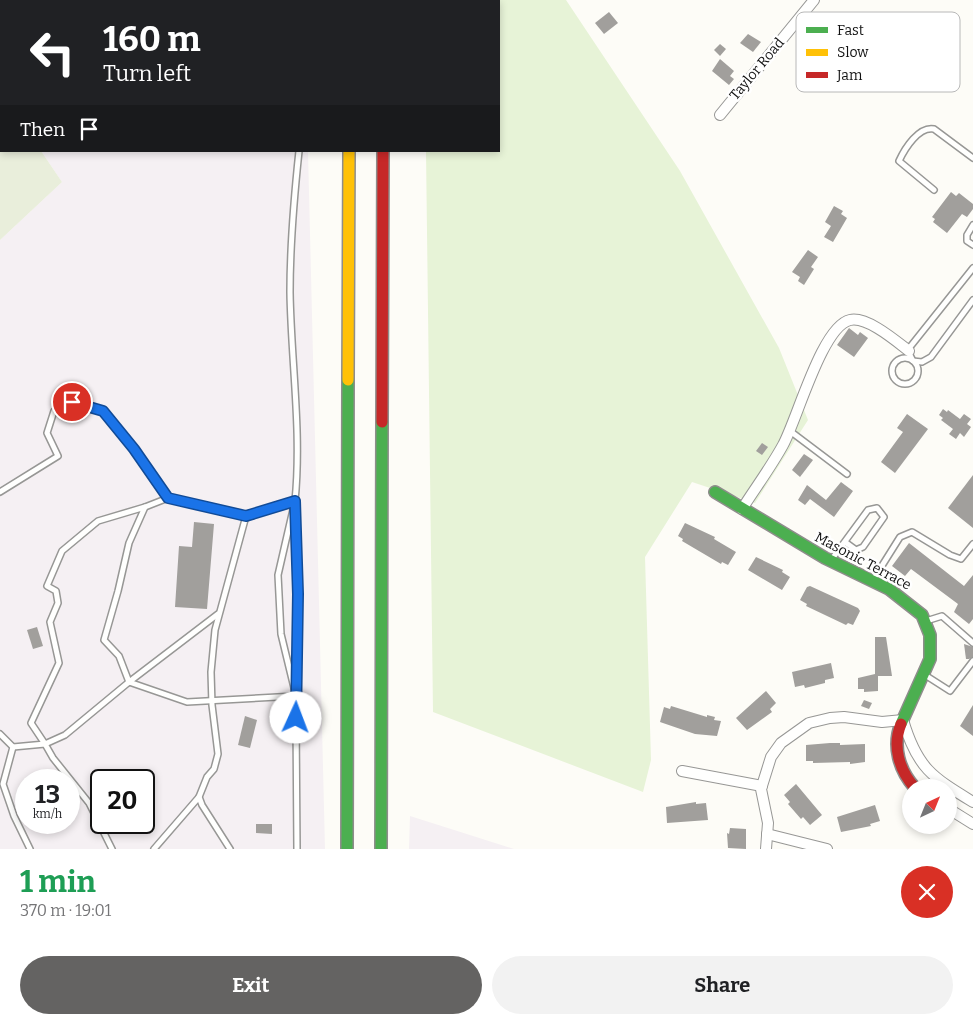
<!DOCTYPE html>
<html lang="en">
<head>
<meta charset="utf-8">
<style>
  body { margin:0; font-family:Bitter,serif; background:#f2f2f2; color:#202124; height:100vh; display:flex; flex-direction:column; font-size:19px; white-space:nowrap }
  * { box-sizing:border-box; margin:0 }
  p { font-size:16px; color:#757577 }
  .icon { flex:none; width:28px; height:28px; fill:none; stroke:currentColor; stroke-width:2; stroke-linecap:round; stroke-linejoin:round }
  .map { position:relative; height:849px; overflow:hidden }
  .panel { display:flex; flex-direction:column; background:#fff; flex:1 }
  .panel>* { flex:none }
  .top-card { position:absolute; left:0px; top:0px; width:500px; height:152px; box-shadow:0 2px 8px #0003; background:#202124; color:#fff; overflow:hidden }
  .needle { width:32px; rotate:43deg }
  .buttons { position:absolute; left:902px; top:779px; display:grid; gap:10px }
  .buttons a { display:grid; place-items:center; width:55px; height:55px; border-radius:50%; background:#fff; box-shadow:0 2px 8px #0003; font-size:25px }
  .speed { position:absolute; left:15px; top:769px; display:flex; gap:10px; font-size:25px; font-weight:700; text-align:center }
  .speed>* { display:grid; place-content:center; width:65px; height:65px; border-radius:50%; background:#fff; box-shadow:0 2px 8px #0003; line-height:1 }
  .speed small { font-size:12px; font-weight:400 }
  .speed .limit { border:2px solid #111; border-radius:8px; background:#fff; color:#111 }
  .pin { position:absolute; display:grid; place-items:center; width:42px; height:42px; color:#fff; margin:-21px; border:2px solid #fff; border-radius:50%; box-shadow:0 1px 5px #0007 }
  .me { position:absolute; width:55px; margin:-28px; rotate:2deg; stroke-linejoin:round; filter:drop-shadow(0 0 4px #0008) }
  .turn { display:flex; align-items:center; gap:18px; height:105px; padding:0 20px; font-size:22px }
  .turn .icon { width:65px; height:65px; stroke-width:2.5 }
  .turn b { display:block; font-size:35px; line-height:42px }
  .then { display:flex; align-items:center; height:48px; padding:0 20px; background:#0003; gap:10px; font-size:19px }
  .round { display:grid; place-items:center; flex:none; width:52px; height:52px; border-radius:26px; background:#f2f2f2 }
  .overview { display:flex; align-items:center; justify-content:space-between; height:85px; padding:0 20px }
  h1 { font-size:30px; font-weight:700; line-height:38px; color:#1e9e55 }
  .button { display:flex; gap:10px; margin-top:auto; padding:10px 20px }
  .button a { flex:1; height:58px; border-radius:30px; background:#646362; color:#fff; font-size:20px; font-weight:700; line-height:58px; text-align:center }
  .button a+a { background:#f2f2f2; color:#202124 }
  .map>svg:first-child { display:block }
</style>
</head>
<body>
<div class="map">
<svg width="973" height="849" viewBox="0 0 973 849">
  <rect width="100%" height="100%" fill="#fdfcf7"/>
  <g fill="#f5f0f3" fill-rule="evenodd">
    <path d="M41 151H308L325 849H0V240L62 182ZM26 780H69V822H26ZM101 780H144V822H101Z"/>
    <path d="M410 816 514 849H409Z"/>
  </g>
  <path fill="#e7f3d7" d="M425 0H566L680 171 779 348 808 420 755 503 692 482 645 557 651 760 643 792 433 712 426 151H499V1Z"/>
  <path fill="#e9eedb" d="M0 0H201L1 1V151H41L62 182 0 240Z"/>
  <g fill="#a19f9c">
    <path d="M609 12 618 23 604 34 595 23Z"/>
    <path d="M748 34 761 42 753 52 740 43Z"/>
    <path d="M720 44 726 49 720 56 714 50Z"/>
    <path d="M720 59 734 71 730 76 734 79 729 85 712 71Z"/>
    <path d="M951 192 956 196 959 193 973 204V209L967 217 962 214 947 233 933 222 935 219 932 217Z"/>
    <path d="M834 206 843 211 841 214 847 218 833 242 824 237 831 226 825 222Z"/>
    <path d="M808 250 818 257 811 267 814 269 804 285 798 281 800 277 792 272Z"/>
    <path d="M849 328 858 335 860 332 868 338 854 357 837 345Z"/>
    <path d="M943 409 947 412 948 410 960 419 964 414 971 419 967 424 971 427 964 437 960 433 956 439 949 434 953 429 941 420 943 418 939 415Z"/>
    <path d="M907 414 928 429 895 473 881 462 903 432 897 428Z"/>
    <path d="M762 443 768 447 762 455 756 451Z"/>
    <path d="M804 454 813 460 800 477 792 470Z"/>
    <path d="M973 475V528L948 508Z"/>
    <path d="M841 482 853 491 834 517 810 499 805 505 798 500 807 485 826 500Z"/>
    <path d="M194 522 214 524 207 609 175 607 179 546 192 547Z"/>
    <path d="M685 523 715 537 714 539 736 552 728 565 722 562 721 564 682 541 683 539 678 536Z"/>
    <path d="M909 543 964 586 973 575V619L969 624 954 612 958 604 911 569 905 576 892 566Z"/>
    <path d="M756 557 783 570 782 572 790 577 782 590 748 570Z"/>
    <path d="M810 586 858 608 860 611 853 625 848 623 846 625 806 606 807 604 800 600 807 587Z"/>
    <path d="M37 627 43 646 33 649 27 630Z"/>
    <path d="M875 637H886L892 676H878V691L864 692V689H858V678L875 674Z"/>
    <path d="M964 644 973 647V657L969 659H966Z"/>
    <path d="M831 663 834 678 825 680V683L805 688 804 685 795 687 792 672Z"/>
    <path d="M766 691 776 703 770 709 772 712 747 730 736 718Z"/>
    <path d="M864 700 872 703 869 709 861 706Z"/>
    <path d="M973 705V736L960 726Z"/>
    <path d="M671 706 707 717V715L715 717 714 720 721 721 717 736 695 734 660 722 664 707 670 709Z"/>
    <path d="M245 716 257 720 250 748 238 745Z"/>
    <path d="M830 743H840V745L865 744V762L850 764V762L813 763V761H806V745Z"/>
    <path d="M796 784 822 815 810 825 803 817 801 819 788 804 790 802 784 795Z"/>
    <path d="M696 802V804L706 803 708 820 667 823 666 807Z"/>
    <path d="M875 805 880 821 870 824 871 826 841 832 837 817Z"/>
    <path d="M256 824H272V834L256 833Z"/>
    <path d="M730 828 746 829V849L728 848 727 833 729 834Z"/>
  </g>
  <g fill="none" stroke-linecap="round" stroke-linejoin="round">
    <defs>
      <g id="lane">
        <path d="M301 0V1"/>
        <path d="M934 190 899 161C905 148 919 126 934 129L973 158"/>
        <path d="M973 225 967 235V241L973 245"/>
        <path d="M973 268 910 347 909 353 913 361 922 362 931 357 973 300"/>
        <circle cx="905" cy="371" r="13"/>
        <path d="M790 431 847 474"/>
        <path d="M0 492 58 456 47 433 54 411 72 402 103 411 134 449 168 498"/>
        <path d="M295 509 299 594 296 718 297 849"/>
        <path d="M832 559 868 510 877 508 884 517 863 547 856 550 845 542"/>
        <path d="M873 580 900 537 912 532 950 555 961 559 973 544"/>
        <path d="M926 621 942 616 973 643"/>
        <path d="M925 675 950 691 973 661"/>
        <path d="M129 682 187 702 296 696 281 634 278 575 295 501"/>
        <path d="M129 682 218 614"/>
        <path d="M0 734 13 747 3 784 14 816 30 849"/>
        <path d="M13 747 45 744 31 723 59 663 50 622 58 603 56 591 47 586 62 551 98 521 145 507"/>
        <path d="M112 849 89 803 53 758 45 744 65 735 129 682 119 656 104 640 118 591 129 543 145 507 168 498 246 516"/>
        <path d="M154 849 199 797"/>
        <path d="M230 849 202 805 199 797 207 777 214 769 218 754 212 705 211 672 215 630 246 516 295 501C302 432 291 361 290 292 290 245 294 198 299 151"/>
      </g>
      <g id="street">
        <path d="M216 1 218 0"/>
        <path d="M720 115 814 0"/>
        <path d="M0 127 1 126"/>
        <path d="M742 509C756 487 771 467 783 445 797 420 822 326 850 320 867 316 896 341 909 351"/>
        <path d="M682 771 762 786"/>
        <path d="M949 809 973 824"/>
        <path d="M767 834 827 849"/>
        <path d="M766 849 768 823 761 789 771 757 781 743 809 723 830 718 844 717 882 722 903 720C917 768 932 777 973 802"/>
      </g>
      <g id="fast">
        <path d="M346 0V1"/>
        <path d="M380 0V1"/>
        <path d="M715 492 825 558 889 589 922 615 930 635V659L901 724"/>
        <path d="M347 849 348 380"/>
        <path d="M381 849 382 422"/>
      </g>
      <path id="slow" d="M348 380 349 151"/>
      <g id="jam">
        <path d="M382 422 383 151"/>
        <path d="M901 724C892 746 899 770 915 788"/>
      </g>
    </defs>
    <use href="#lane" stroke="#979795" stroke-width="8"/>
    <use href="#street" stroke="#979795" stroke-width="12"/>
    <use href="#fast" stroke="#8e8d8b" stroke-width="14"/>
    <use href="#slow" stroke="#8e8d8b" stroke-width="14"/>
    <use href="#jam" stroke="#8e8d8b" stroke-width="14"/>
    <use href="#lane" stroke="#fffffe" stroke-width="5"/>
    <use href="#street" stroke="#fffffe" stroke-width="10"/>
    <use href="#fast" stroke="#4caf50" stroke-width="11"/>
    <use href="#slow" stroke="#ffc107" stroke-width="11"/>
    <use href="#jam" stroke="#c62828" stroke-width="11"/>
  </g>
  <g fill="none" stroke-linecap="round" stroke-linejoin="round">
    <defs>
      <path id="route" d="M72 402 103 411 134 449 168 498 246 516 295 501 298 594 296 718"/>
    </defs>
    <use href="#route" stroke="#114b97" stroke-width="12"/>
    <use href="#route" stroke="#1a73e8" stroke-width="9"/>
  </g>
  <g text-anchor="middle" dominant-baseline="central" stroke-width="5" stroke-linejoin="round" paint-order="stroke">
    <g font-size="14" fill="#111" stroke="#fff">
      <text transform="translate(757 69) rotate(-50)">Taylor Road</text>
      <text transform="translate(863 561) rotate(28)">Masonic Terrace</text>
    </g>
  </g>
  <rect x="796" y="12" width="164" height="80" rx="8" fill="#fff" stroke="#b8b8b8" stroke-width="1"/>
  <rect x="806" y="27" width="22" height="6" fill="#4caf50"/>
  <rect x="806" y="49" width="22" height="7" fill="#ffc107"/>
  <rect x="806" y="72" width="22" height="6" fill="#c62828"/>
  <g font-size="14" fill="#111">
    <text x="837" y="35">Fast</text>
    <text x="837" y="57">Slow</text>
    <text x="837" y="80">Jam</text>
  </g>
</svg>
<div class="buttons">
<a><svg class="needle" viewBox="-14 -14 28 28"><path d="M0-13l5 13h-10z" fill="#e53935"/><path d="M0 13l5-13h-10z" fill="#757577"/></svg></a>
</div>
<div class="speed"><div>13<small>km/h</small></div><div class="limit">20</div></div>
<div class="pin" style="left:72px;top:402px;background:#d93025"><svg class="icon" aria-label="arrive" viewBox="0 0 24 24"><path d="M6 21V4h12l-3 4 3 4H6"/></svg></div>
<svg class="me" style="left:296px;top:718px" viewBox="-20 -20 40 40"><circle r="19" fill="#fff"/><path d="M0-13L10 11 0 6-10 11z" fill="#1a73e8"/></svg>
<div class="top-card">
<div class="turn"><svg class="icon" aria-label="left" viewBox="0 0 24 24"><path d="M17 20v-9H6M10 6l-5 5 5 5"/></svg><div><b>160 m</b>Turn left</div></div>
<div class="then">Then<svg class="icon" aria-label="arrive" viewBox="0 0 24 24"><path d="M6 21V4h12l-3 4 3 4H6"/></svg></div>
</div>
</div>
<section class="panel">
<div class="overview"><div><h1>1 min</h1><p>370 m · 19:01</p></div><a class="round" style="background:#d93025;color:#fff"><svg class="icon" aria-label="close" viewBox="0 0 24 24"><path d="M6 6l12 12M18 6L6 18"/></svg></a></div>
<div class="button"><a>Exit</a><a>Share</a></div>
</section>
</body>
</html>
